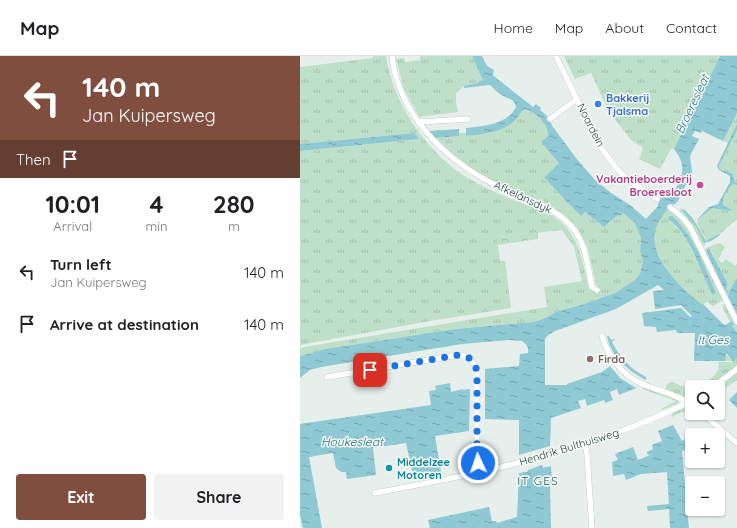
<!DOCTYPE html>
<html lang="en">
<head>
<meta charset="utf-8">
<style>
  body { margin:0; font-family:Quicksand,sans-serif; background:#f2f2f2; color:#202124; height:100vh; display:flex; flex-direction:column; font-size:15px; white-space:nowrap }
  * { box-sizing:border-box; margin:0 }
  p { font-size:13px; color:#757577 }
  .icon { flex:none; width:22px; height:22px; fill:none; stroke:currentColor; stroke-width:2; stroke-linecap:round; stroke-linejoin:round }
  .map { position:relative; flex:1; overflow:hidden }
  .side { display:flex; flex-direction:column; background:#fff; width:300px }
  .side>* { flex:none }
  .hud { background:#7f4e3f; color:#fff; overflow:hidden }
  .tools { position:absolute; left:385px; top:324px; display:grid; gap:8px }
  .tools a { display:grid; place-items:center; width:40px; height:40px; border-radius:4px; background:#fff; box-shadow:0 1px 3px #0004; font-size:20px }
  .pin { position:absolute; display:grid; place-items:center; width:34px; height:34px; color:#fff; margin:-17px; border-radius:8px; box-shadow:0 2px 6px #0006 }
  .me { position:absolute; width:44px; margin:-22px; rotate:357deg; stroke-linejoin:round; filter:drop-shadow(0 0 3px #0008) }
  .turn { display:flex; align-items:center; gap:14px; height:84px; padding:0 16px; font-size:18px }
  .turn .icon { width:52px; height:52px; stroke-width:2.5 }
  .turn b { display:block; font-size:28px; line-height:34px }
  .then { display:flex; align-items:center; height:38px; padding:0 16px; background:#0003; gap:8px; font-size:15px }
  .eta { display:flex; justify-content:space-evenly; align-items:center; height:68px; text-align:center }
  .eta b { font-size:24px; font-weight:800; line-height:28px }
  .action { display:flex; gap:8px; margin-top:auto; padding:8px 16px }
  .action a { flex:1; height:46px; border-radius:4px; background:#7f4e3f; color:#fff; font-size:16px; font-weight:800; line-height:46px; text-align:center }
  .action a+a { background:#f2f2f2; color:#202124 }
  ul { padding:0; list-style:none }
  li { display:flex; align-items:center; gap:12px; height:52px; padding:0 16px }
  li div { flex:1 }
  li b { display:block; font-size:15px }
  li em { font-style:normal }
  header { display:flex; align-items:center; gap:24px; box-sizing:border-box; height:56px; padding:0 20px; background:#fff; border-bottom:1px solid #e0e0e0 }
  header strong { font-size:19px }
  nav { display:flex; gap:22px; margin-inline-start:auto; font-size:14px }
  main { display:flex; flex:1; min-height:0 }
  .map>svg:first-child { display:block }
</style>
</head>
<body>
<header>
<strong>Map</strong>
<nav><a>Home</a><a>Map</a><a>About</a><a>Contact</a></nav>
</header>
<main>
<section class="side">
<div class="hud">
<div class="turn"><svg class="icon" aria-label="left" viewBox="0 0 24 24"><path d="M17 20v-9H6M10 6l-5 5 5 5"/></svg><div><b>140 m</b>Jan Kuipersweg</div></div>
<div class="then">Then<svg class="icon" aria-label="arrive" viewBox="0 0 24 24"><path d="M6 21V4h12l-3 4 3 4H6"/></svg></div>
</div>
<div class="eta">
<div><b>10:01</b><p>Arrival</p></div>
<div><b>4</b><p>min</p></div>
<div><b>280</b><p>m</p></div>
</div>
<ul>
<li><svg class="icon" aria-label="left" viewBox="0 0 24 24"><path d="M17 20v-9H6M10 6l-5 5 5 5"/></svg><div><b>Turn left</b><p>Jan Kuipersweg</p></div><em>140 m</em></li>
<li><svg class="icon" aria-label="arrive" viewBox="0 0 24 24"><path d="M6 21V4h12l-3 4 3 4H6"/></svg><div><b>Arrive at destination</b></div><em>140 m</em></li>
</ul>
<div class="action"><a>Exit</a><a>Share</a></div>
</section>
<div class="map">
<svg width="437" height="472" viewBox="0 0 437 472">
  <defs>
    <pattern id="grass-tufts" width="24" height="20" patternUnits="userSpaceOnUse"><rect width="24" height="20" fill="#bfe0c8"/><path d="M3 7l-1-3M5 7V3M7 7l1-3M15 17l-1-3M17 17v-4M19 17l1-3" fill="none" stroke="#a4c1ad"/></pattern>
    <pattern id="forest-crowns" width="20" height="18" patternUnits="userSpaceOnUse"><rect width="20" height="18" fill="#bfe0c8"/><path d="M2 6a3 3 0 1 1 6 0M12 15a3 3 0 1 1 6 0" fill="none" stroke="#a4c1ad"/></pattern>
    <pattern id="water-ripples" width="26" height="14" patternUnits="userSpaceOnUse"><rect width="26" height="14" fill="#8ec9d4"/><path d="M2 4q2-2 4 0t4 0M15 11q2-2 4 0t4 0" fill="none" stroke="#74a5ad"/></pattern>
  </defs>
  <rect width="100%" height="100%" fill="#e6efeb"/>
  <g fill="url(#grass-tufts)" fill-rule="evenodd">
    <path d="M73 0H86C93 44 119 84 153 112 170 125 190 134 209 142 229 151 252 154 267 172 282 190 284 213 289 234L297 232 287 190 278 173 267 161 249 148 193 126 159 105 136 82 159 80V77H166V80L212 67 225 53C235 56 248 68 248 79L259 107 244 123 281 159 285 156 304 171 318 159 323 157 336 167 341 182 340 195 343 205 340 218 336 223 315 237 281 249 258 255 243 263 233 266 155 273 25 293 0 300V293L4 291 247 251 244 231 282 225 274 191 262 174 197 181 200 205H205L211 252 130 265 0 289V95L118 83 113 77 0 88V11L73 2Z"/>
    <path d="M120 0H172L184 24 178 27 164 30 156 37V46L158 56 119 61 104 33 96 3 104 2 105 6 120 4Z"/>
    <path d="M264 0H420L374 93H371L360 113 339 103 343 92 330 83 308 54 291 17 275 23Z"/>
    <path d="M437 57V68L428 87 423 85Z"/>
    <path d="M437 74V127L434 125C433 117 427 116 420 113L419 110Z"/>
    <path d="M433 127 437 129V163L420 178 407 185 396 167 412 152 430 155 432 154 423 149C422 142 428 132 433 127Z"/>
    <path d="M381 151 393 166 406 189H402L380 156Z"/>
    <path d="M367 153C394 167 410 217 423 244L413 250 407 246 401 249C384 234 348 201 355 174 357 166 363 159 367 153ZM369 160C386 164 408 220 416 237L415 238 413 239 409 232C398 208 389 180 368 163Z"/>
    <path d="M420 187 425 191 421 197 422 198 418 203 422 207 426 203 435 210 437 208V222L429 235 428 241 437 258V262L405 195 406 192ZM410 192 427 226 425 234 406 195V194Z"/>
    <path d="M425 248 437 269V276L432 270 433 268 432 265 430 266 422 250Z"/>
    <path d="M425 298 432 304 437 302V309L409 331H395L396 328 402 329 414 320 419 312H418L419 306H432V305H425Z"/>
    <path d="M437 316V324L418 337V331Z"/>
    <path d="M372 326 392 334V342H384L365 334 367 328Z"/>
    <path d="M347 331 378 344 379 347 362 354 361 353 376 345 342 333Z"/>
    <path d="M386 352 392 353V357L382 356 372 361V356Z"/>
  </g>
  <path fill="url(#forest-crowns)" d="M238 176V183L198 189 197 181Z"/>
  <g fill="url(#water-ripples)">
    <path d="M172 0H182L187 10 194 14 193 19 195 21 233 51 236 48 241 52 240 54 246 59 253 71 276 102 295 124 311 137 330 149 346 163 358 150V148L362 140 367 142 370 139V137L372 133 375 134C384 117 386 109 374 93L420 0H437V57L423 85 402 75 401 77 395 75 392 80 399 83 390 100 392 116 378 145 375 148 370 149C365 158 357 165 355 175 349 203 383 233 401 248H403L422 267 425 269 432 265 434 268 432 270 437 276V302L433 305 426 297 425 305H394L395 277H377L376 274 357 276 356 271 344 270 342 257 381 252 390 261 392 260 381 249 355 253 353 235 364 234 358 229 316 253 255 275 247 280 245 283V329H267V328L302 316 310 310 320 322 336 332 319 339 317 333 310 336 313 344 305 347 304 344 287 350 285 343 278 345 281 352 251 362 250 390 219 399V364L185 363V313L219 310 220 298 228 297C229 291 226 288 222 285L209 284 162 288 21 311 10 314 0 322V300L25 293 155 273 233 266 243 263 258 255 281 249 315 237 336 223 340 218 343 205 340 195 341 182 335 167 323 157 320 160 318 159 304 171 285 156 281 160 244 122 259 107 241 86 248 80C249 68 235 56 225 53 220 57 217 63 212 67 199 77 181 78 166 80V72C183 70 207 69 216 51 214 43 211 44 205 41 200 39 194 33 190 29L164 32V30L178 27V26L183 24Z"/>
    <path d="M437 68V74L419 110 420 113 433 118 434 125 437 127V129L433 128C428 132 422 142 423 149L432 154 430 155 412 152 397 165V164L409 151 418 148 430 126V120L419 114 417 110Z"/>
    <path d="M159 73V80L136 82 129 75Z"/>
    <path d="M114 77 119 83 0 95V88Z"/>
    <path d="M384 153 393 163 406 185 419 178 420 179 411 185 404 187 397 172 383 155Z"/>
    <path d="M369 160H372C394 179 404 211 416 237L413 239 409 232C398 209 390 179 368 163Z"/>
    <path d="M409 192 427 226V231L425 234 424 233 406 195Z"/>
    <path d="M437 222V258L428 241 429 235Z"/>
    <path d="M307 280H309L311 284 315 283 312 286C320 302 331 313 346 321V324C329 316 310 299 307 280Z"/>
    <path d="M150 327 151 336 163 333V334L170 333 169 375 135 380 141 416 108 423V420L113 419 106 387 73 392 76 419 47 423 46 416H41L36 412 33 397 9 401 22 472H3L0 459V368L131 349 129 335 136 334 135 330Z"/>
    <path d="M437 336V352L429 344Z"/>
    <path d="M373 369 382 385 385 383 388 388 392 386V394L382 395 389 472H370L369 453 348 455 347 450 369 448 367 416 341 418 326 424 324 418 313 420 312 406 318 404 315 398 333 391 338 404 353 398 348 399 347 396 353 393 352 389 362 385 358 375Z"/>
    <path d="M242 409 243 412 251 410 252 427 250 428 251 472H128L130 471 128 464 189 451 192 465H196L197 467 217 461 219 417 227 416 228 414Z"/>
  </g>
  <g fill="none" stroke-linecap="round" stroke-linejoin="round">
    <defs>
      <g id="minor">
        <path d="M92 0C93 8 94 16 97 24 113 74 157 112 204 133 229 144 259 152 276 176 286 191 288 213 292 231L297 234"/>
        <path d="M256 0 298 87C305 97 312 108 321 117 332 127 345 135 357 143"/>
        <path d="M250 63 277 43"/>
        <path d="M119 66 168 63"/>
        <path d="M370 151 383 162 390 171 437 266"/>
        <path d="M302 280C308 300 321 318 340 327 357 335 377 338 392 349"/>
        <path d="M27 321 158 299C169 299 174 305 177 315V399L180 417"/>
        <path d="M413 331 437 313"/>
        <path d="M402 357 437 387"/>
        <path d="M285 388 287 398 292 472"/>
        <path d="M75 437C156 422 236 406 314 378 340 368 367 358 392 344"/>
      </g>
    </defs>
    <use href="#minor" stroke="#a8b8b2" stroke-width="6"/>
    <use href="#minor" stroke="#fff" stroke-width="5.5"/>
  </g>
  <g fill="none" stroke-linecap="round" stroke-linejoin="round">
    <path stroke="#1a73e8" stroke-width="7" stroke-dasharray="0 12.6" d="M70 314 158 299C169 299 174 305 177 315V399L178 407"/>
  </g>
  <circle fill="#3f7fe0" stroke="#f7fbf9" stroke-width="1.5" cx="298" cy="48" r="4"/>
  <circle fill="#d1479c" stroke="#f7fbf9" stroke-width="1.5" cx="400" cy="129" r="4"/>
  <circle fill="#8d6e63" stroke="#f7fbf9" stroke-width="1.5" cx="290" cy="303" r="4"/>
  <circle fill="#0f9aa8" stroke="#f7fbf9" stroke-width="1.5" cx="89" cy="412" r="4"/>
  <g text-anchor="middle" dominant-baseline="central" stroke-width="3" stroke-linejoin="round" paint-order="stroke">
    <g font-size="11" font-weight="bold" fill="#366cbe" stroke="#f7fbf9" text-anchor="start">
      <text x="306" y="42">Bakkerij<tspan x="306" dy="13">Tjalsma</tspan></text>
    </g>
    <g font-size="11" fill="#24423a" stroke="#f7fbf9">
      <text transform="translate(291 69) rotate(63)">Noardein</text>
      <text transform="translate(223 141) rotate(25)">Afkelânsdyk</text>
      <text transform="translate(269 391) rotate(-17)">Hendrik Bulthuisweg</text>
    </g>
    <g font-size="11" font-weight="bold" fill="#b23c85" stroke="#f7fbf9" text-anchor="end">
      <text x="392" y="123">Vakantieboerderij<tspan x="392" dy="13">Broeresloot</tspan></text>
    </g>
    <g font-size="11" font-weight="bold" fill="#785e54" stroke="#f7fbf9" text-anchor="start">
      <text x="298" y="303">Firda</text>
    </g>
    <g font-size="11" font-weight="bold" fill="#0d838f" stroke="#f7fbf9" text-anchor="start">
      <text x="97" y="406">Middelzee<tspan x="97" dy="13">Motoren</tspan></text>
    </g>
    <g font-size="12" font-style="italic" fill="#1c6f80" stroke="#f7fbf9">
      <text transform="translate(392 48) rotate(-65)">Broeresleat</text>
      <text x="413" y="283">It Ges</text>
      <text x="52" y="385">Houkesleat</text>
    </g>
    <g font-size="12" letter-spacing="1" fill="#1f5548" stroke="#f7fbf9">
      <text x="238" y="424">IT GES</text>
    </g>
  </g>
</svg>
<div class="tools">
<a><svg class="icon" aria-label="search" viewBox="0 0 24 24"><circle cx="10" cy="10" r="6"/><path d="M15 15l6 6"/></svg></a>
<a>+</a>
<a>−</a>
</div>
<div class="pin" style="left:70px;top:314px;background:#d93025"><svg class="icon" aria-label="arrive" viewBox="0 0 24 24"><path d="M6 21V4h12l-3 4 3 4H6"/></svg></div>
<svg class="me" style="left:178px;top:407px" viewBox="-20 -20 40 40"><circle r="17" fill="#1a73e8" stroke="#fff" stroke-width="3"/><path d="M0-11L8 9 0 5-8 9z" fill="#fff"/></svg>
</div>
</main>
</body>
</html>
